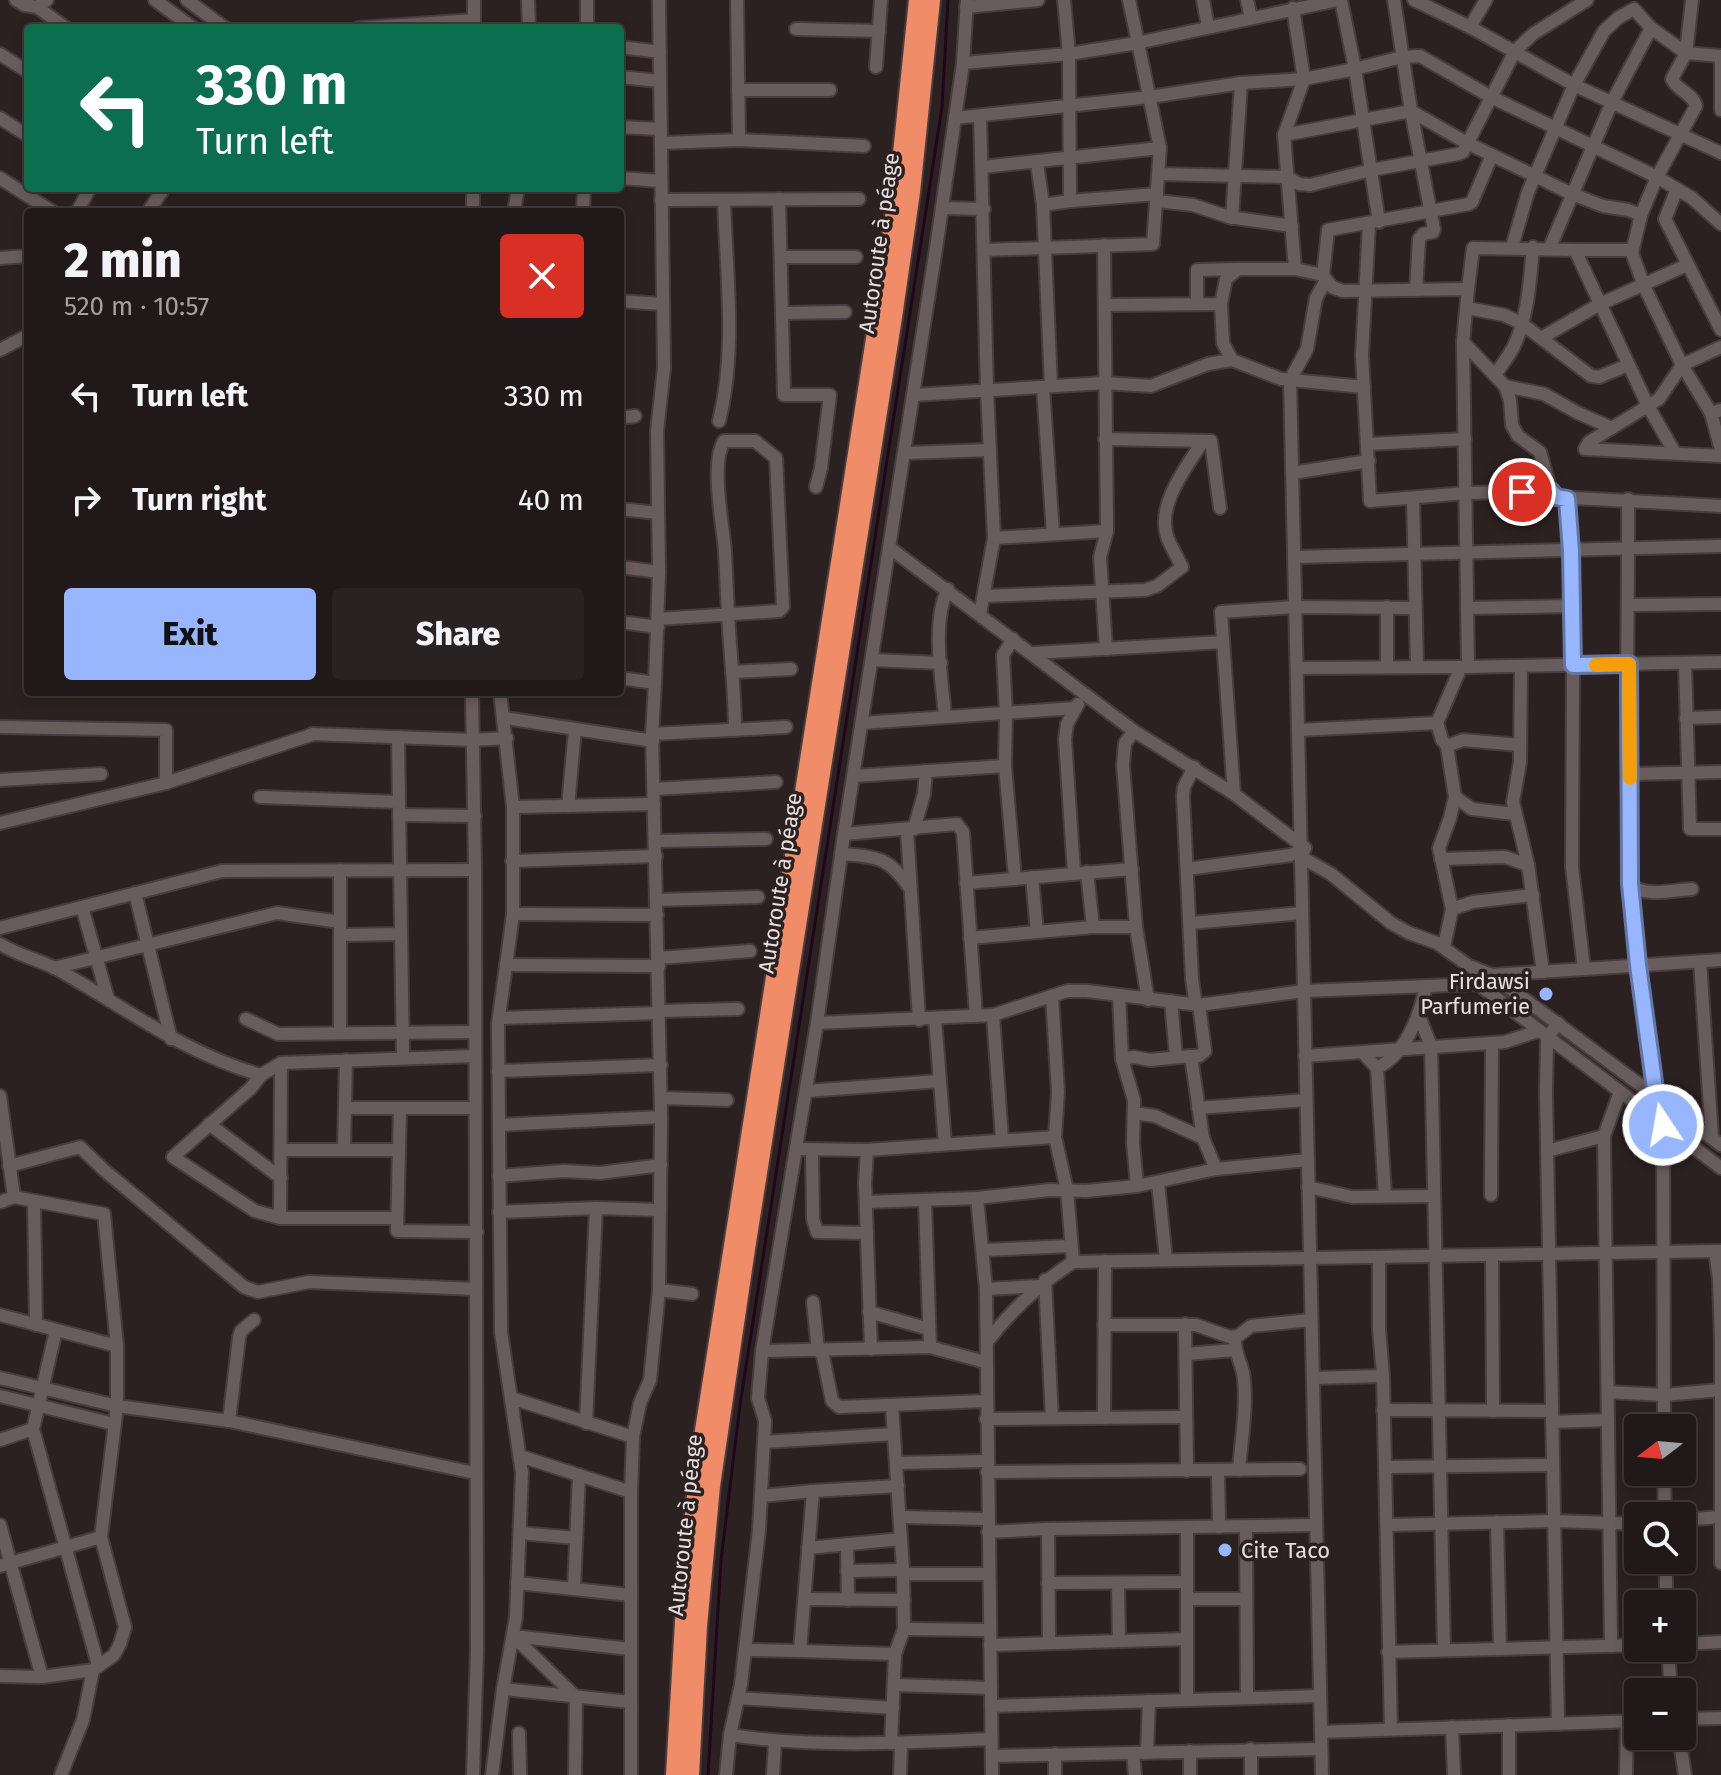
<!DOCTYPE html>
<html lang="en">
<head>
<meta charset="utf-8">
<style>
  body { margin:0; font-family:"Fira Sans",sans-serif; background:#292222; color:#f1f3f6; height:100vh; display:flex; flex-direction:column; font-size:30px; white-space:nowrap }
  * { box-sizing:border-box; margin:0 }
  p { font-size:26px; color:#a2a0a2 }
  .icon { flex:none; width:44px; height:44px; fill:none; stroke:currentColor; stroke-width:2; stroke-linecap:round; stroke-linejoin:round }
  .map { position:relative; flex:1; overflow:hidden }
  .panel { position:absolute; left:24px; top:208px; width:600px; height:488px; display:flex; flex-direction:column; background:#211919; border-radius:8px; box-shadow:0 4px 12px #0003,0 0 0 2px #3e3838 }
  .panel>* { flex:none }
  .top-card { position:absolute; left:24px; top:24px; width:600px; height:168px; border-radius:8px; box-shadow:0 4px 12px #0003,0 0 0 2px #3e3838; background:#0b6e4f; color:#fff; overflow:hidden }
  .needle { width:52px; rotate:254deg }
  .fabs { position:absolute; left:1624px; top:1414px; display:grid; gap:16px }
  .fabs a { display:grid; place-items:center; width:72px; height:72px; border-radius:8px; background:#211919; box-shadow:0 4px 12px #0003,0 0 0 2px #3e3838; font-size:40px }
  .pin { position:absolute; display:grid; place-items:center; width:68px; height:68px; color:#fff; margin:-34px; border:4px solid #fff; border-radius:50%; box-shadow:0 2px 8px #0007 }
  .me { position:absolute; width:88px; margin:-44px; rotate:348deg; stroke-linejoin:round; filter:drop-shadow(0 0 6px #0008) }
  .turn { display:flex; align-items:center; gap:28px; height:168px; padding:0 40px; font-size:36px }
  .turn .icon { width:104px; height:104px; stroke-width:2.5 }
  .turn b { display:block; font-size:56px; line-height:68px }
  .round { display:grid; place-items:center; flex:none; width:84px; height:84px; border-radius:8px; background:#292222 }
  .head { display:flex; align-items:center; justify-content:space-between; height:136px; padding:0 40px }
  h1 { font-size:48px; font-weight:800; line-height:60px }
  .action { display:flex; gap:16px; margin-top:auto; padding:16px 40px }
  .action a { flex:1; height:92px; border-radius:8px; background:#97b6fd; color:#111; font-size:32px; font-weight:800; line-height:92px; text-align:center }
  .action a+a { background:#292222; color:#f1f3f6 }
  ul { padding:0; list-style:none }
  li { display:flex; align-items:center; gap:24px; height:104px; padding:0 40px }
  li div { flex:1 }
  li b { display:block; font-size:30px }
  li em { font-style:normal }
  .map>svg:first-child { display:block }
</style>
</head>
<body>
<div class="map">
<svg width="1721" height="1775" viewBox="0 0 1721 1775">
  <rect width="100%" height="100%" fill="#2c2121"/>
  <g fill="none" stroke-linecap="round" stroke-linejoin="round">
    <path stroke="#21051d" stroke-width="3" d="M708 1775 721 1560 740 1405 942 107 948 0"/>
    <defs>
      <g id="minor">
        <path d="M16 0 24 5 37 7 47 0"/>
        <path d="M155 0 193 28"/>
        <path d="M187 0 225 28"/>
        <path d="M528 0 529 28"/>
        <path d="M737 0 739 140"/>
        <path d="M1203 0 1208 27"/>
        <path d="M1247 0 1251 18"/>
        <path d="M1341 0 1355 69 1379 222"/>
        <path d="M1394 0 1411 111 1434 229 1433 232 1423 234 1419 239 1416 290"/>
        <path d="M1414 0 1470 27 1574 85 1721 153"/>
        <path d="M1692 0 1686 53 1672 79C1677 91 1693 93 1696 106L1657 177 1641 215 1632 253 1644 286 1682 365 1711 413 1721 410"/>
        <path d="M37 7 66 28"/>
        <path d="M966 7 1038 0"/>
        <path d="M1293 8 1304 79 1284 135 1295 269"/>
        <path d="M474 25V0"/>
        <path d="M1470 27 1486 0"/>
        <path d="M359 28 474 20"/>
        <path d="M587 28V0"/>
        <path d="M796 29 879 31"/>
        <path d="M620 47 660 52"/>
        <path d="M0 54 28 72"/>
        <path d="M1721 56V110"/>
        <path d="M963 63 1069 54 1137 43 1338 0"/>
        <path d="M876 67 881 0"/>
        <path d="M620 77 660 81"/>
        <path d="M738 90H830"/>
        <path d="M980 116 987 390 994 538 980 614"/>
        <path d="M0 118 28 136"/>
        <path d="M955 118 1150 97 1241 83 1304 79 1355 69 1402 57 1420 56 1491 97 1657 177 1692 198 1721 224"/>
        <path d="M620 127 660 129"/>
        <path d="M1284 135 1411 111 1467 143 1572 194 1603 206 1628 210 1641 215"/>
        <path d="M661 143 739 140 864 146"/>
        <path d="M1037 163 1043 205 1070 201 1069 54 1064 0"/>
        <path d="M982 167 1160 148"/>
        <path d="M1159 174 1287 177 1299 184 1310 185 1371 170 1458 154 1463 152 1515 51 1533 34 1587 0"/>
        <path d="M0 178 53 212"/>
        <path d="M620 178 661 181"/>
        <path d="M1677 189 1665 219 1721 330"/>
        <path d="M779 199 784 395H830L821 468 816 487"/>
        <path d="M661 200 859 199"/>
        <path d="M1070 201 1157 194"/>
        <path d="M1157 201 1193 205 1229 217 1292 226"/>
        <path d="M1043 205 1051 386"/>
        <path d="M942 208 984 209"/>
        <path d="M77 212 90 188"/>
        <path d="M148 212 164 188"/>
        <path d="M473 212V188"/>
        <path d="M514 212 518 188"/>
        <path d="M583 212 584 188"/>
        <path d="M1232 218 1241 83"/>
        <path d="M1369 224 1362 355 1370 501 1466 493 1551 491"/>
        <path d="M1104 245 1107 531 1100 557 1106 649"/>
        <path d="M1512 247 1528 192 1574 85 1604 31 1618 18 1634 9 1651 28 1686 53 1721 56"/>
        <path d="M1550 247 1612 102 1651 28"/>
        <path d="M985 250 1153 244 1160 148 1129 0"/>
        <path d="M1575 250H1632"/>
        <path d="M781 257H856"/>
        <path d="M0 258 28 256"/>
        <path d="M1323 275 1328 230 1469 204 1472 202 1492 155"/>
        <path d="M1468 289 1473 248 1575 250 1648 406 1675 453"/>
        <path d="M620 301 662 304"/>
        <path d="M1197 304V270L1238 269"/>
        <path d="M1221 304 1223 343 1232 360"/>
        <path d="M1106 305 1221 304 1226 279 1238 269H1295L1323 275 1332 287 1343 291 1468 289 1463 342 1468 666"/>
        <path d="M1467 308 1504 315 1521 323 1591 376 1599 377 1628 365"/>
        <path d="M782 313 845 312"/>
        <path d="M1543 337 1600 304 1687 265"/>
        <path d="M1463 342 1505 386 1510 400 1512 425 1518 436 1540 452 1551 491 1556 497 1721 506"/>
        <path d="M0 350 28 335"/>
        <path d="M1495 375C1501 366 1508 357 1513 348 1528 318 1530 280 1533 247"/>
        <path d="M1505 386 1544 394 1578 413 1612 428"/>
        <path d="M1043 387 1053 534"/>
        <path d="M914 395 1104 383 1151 386 1208 364 1232 360 1281 379 1364 387"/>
        <path d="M1711 413 1721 450"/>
        <path d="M620 418 635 416"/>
        <path d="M719 421C737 350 726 272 724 200"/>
        <path d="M1105 439 1211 441 1220 508"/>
        <path d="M1368 444 1465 439"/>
        <path d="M1585 449 1589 442 1659 399 1682 365 1721 347"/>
        <path d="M1585 449 1721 456"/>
        <path d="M905 453 990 450"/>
        <path d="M1292 473 1369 461"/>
        <path d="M1413 498 1417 665"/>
        <path d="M1567 499 1571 551 1573 665 1572 867 1584 969"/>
        <path d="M1628 499C1629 704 1616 924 1663 1125L1664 1428"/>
        <path d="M620 509 658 513"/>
        <path d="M994 538 1107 531"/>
        <path d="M890 548 1134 731 1234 794 1305 848 1301 857 1331 874 1391 923 1409 933 1437 943 1469 966 1492 975 1721 1145"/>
        <path d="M1294 557 1721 546"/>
        <path d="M620 567 659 572"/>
        <path d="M984 596 1145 590 1157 586 1182 567C1178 558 1172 549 1168 539 1155 506 1186 468 1203 441"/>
        <path d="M1629 605 1721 604"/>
        <path d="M1387 607V666"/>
        <path d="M1467 608 1572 606"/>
        <path d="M658 619 779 611 783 607 776 458 755 441H724C710 464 723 524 725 552 726 573 727 593 728 614 730 653 735 691 735 730"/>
        <path d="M620 622 658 627"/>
        <path d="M1013 639 1003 655 1006 713 1005 766 1015 879"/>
        <path d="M1033 653 1223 642"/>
        <path d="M872 660 941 663"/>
        <path d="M1685 663 1690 829H1721"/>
        <path d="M1521 666 1520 762 1513 802 1528 865 1543 972"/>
        <path d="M1297 668 1461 667"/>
        <path d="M732 672 791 669"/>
        <path d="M620 678 655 683 652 734 661 1117 659 1290 650 1380 640 1403 633 1437 631 1492V1775"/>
        <path d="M655 683 659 572 657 431 664 368 659 0"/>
        <path d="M472 692 475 870 477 1650 473 1775"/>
        <path d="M945 716C942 680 931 622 948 589"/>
        <path d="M505 718 653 741"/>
        <path d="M1686 718 1721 717"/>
        <path d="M862 723 1075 708"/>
        <path d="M0 727 166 730V783"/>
        <path d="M1298 730 1437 723"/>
        <path d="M1134 731 1125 743 1123 765 1136 927 1148 1000"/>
        <path d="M312 734 473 740 507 738"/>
        <path d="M652 734 786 727"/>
        <path d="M398 737 403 1058"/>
        <path d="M1447 746 1463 740 1520 745"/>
        <path d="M1630 774 1721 772"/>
        <path d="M854 776 1005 766"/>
        <path d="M0 780 101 774"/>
        <path d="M654 789 776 782"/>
        <path d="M1234 794 1221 612 1295 607 1415 608"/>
        <path d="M260 797 399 802"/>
        <path d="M1455 797 1472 809 1515 814"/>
        <path d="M568 806 575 729"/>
        <path d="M513 807 654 804"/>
        <path d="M399 815 475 816"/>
        <path d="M0 823 166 783 314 734"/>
        <path d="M914 829 924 794 926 771"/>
        <path d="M907 830 919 1020"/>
        <path d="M844 834 957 824 963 832 976 1016"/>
        <path d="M655 841 766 839"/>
        <path d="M841 854C876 857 888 856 909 887"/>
        <path d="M1441 859 1505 857 1528 865"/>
        <path d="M512 861 656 856"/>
        <path d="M1187 869 1291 855 1305 848"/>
        <path d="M1087 872 1093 927"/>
        <path d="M1074 873 1065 739 1067 724 1078 704"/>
        <path d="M1032 877 1037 932"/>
        <path d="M966 883 1132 869"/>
        <path d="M1630 884C1643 898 1674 890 1692 889"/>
        <path d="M135 893 171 1039"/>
        <path d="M657 900 758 897"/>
        <path d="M82 907 108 999"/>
        <path d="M1452 909 1473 902 1533 895"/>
        <path d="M513 914 657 915"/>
        <path d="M1191 923 1302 913"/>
        <path d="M0 928 222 871 475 870"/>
        <path d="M340 935 401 934"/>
        <path d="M970 938 1093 927H1136"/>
        <path d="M0 944C18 955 39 960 57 969 126 1008 183 1053 261 1075"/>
        <path d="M1444 947 1452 909 1439 848 1450 818 1455 797 1447 746 1442 740 1437 723 1461 667 1721 662"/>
        <path d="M659 958 750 951"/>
        <path d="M1700 962 1712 1137"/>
        <path d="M506 965 659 966"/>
        <path d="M54 968 277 913 340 922"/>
        <path d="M1474 977 1478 984 1721 1168"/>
        <path d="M1052 996 1058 1092 1055 1137 1067 1190 1073 1262"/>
        <path d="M1119 996 1122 1059 1134 1100 1133 1143 1137 1186"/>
        <path d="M1171 1001 1176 1056"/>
        <path d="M660 1011 738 1009"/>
        <path d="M993 1015 1002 1139"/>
        <path d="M1419 1016 1431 1046 1444 1650"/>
        <path d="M499 1018 660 1013"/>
        <path d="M246 1019 278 1034 475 1032"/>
        <path d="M935 1019 945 1144"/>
        <path d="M817 1023 993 1015 1067 991H1087L1199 1005 1304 991 1478 984 1492 975 1721 960"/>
        <path d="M340 1033V870"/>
        <path d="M1363 1053 1377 1068 1385 1196"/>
        <path d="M1191 1056H1199L1205 1051 1199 1005 1195 1000 1192 979 1183 796 1184 787 1194 767"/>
        <path d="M1305 1056 1505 1042 1538 1031"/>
        <path d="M1122 1059 1134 1057 1150 1060 1191 1056 1203 1138 1216 1169"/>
        <path d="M1377 1068C1406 1054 1420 1015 1426 986"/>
        <path d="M498 1071 661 1065"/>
        <path d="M807 1091 940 1081"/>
        <path d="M0 1096 14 1197"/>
        <path d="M661 1098 727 1100"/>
        <path d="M345 1108H475"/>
        <path d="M400 1108 397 1231 477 1232"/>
        <path d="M1198 1108 1306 1100"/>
        <path d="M1134 1113 1155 1116 1203 1138"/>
        <path d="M209 1124 281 1178"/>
        <path d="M499 1125 661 1117"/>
        <path d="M344 1149 346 1060"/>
        <path d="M797 1149 867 1150 1055 1137"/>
        <path d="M281 1150H399"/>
        <path d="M812 1150 813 1219 817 1232 867 1233"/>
        <path d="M867 1150 865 1183 871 1349"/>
        <path d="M1547 1151 1604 1136"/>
        <path d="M9 1166 80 1147 104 1170 244 1287 258 1292 309 1282 476 1289"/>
        <path d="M499 1176 564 1171 600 1173 661 1165"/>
        <path d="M1158 1183 1166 1260"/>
        <path d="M1308 1187 1352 1197 1434 1196"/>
        <path d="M1491 1195 1492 1043"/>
        <path d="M977 1198 986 1289 992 1775"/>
        <path d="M34 1201 36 1325"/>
        <path d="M925 1201 930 1347"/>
        <path d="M0 1202 14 1197 104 1214 117 1346V1406L101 1537 125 1627 120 1644 114 1655 93 1670 83 1720 61 1775"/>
        <path d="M866 1202 977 1198 1050 1190 1086 1191 1137 1186 1216 1169 1308 1160"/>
        <path d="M499 1212 596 1208 660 1210"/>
        <path d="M280 1218 281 1063"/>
        <path d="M397 1218H280L255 1211 173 1157 251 1088 261 1075 281 1063 475 1056"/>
        <path d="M984 1250 1071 1246"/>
        <path d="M1715 1251 1719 1279 1721 1340"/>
        <path d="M1492 1255 1493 1411"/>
        <path d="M1379 1257V1329L1383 1376"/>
        <path d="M1045 1280 1052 1418"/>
        <path d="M986 1289 1039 1286"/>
        <path d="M659 1290 692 1294"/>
        <path d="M813 1302 818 1351"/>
        <path d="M869 1312 929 1329"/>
        <path d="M0 1315 117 1346"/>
        <path d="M1185 1324 1187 1471"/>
        <path d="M1104 1325H1196L1230 1337 1238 1336 1251 1326 1311 1320"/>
        <path d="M56 1330 33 1429 98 1665"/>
        <path d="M1235 1337C1234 1356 1243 1363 1244 1380 1247 1410 1241 1441 1239 1470"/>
        <path d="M1721 1341V1563"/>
        <path d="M987 1342C1012 1309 1038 1285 1073 1262L1721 1251"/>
        <path d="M762 1351 930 1347 985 1362"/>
        <path d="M822 1351 832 1401 839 1407 986 1401"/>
        <path d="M1187 1354 1234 1350"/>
        <path d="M0 1378 117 1406 229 1421 475 1473"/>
        <path d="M1313 1378 1383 1376 1391 1729"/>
        <path d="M1608 1392 1664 1395 1720 1390"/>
        <path d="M0 1396 114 1424"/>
        <path d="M511 1398 633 1437"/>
        <path d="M1383 1410 1552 1411"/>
        <path d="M1104 1418 1105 1261"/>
        <path d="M986 1419 1186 1417"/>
        <path d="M229 1421 239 1338 241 1331 254 1320"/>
        <path d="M1552 1422 1608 1420"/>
        <path d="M586 1423 596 1208"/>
        <path d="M0 1440 33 1429"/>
        <path d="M764 1442 894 1434"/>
        <path d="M520 1456 631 1492"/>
        <path d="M896 1463 987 1461"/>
        <path d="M1385 1467 1553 1465"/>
        <path d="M1218 1471 1219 1527"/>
        <path d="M987 1472 1300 1469"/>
        <path d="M1664 1472 1665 1516"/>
        <path d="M813 1491 898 1486"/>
        <path d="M900 1517 988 1519"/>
        <path d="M1682 1520 1720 1517"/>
        <path d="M1497 1522 1500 1649"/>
        <path d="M0 1525 42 1677"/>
        <path d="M1387 1525 1554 1521 1638 1524"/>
        <path d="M1246 1527 1247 1698"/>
        <path d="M1048 1529 1049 1642"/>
        <path d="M988 1532 1048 1529 1316 1525"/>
        <path d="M520 1533 576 1538"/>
        <path d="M847 1544 848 1600"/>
        <path d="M808 1548 901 1539"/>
        <path d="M1666 1560V1604"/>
        <path d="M0 1566 101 1537"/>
        <path d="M847 1571 903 1570"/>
        <path d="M903 1574H989"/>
        <path d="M517 1583 630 1595"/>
        <path d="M1048 1583 1187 1582"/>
        <path d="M1118 1584 1119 1640"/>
        <path d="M574 1589 579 1475"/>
        <path d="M805 1599 904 1600"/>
        <path d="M1187 1599H1245"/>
        <path d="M904 1629 990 1630"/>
        <path d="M513 1636 576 1697 575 1775"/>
        <path d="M513 1636 630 1649"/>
        <path d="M1682 1644 1721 1642"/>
        <path d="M990 1645 1187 1639"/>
        <path d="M1611 1646 1604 1136 1620 1092"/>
        <path d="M1668 1648 1671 1692"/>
        <path d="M745 1650 800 1651 813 1491 761 1496"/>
        <path d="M800 1651 895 1654"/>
        <path d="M1388 1652 1638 1645"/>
        <path d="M0 1676 42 1677 93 1670"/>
        <path d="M894 1685 991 1688"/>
        <path d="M503 1689 630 1702"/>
        <path d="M738 1698 893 1708"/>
        <path d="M1187 1700V1528"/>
        <path d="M991 1706 1320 1696"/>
        <path d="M1682 1719 1721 1718"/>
        <path d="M1558 1724 1546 1092 1547 1038 1558 1023"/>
        <path d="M1509 1725V1775"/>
        <path d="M1452 1727 1454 1775"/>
        <path d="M1321 1732 1638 1721"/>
        <path d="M519 1733 520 1775"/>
        <path d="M730 1735C816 1748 904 1743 991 1739"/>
        <path d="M1679 1736 1685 1775"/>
        <path d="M891 1743 895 1654 904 1629 903 1570 892 1406"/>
        <path d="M1251 1749V1775"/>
        <path d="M1190 1751V1775"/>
        <path d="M1147 1752 1149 1701"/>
        <path d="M1055 1754V1775"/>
        <path d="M1133 1754 1135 1775"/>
        <path d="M992 1756 1321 1749"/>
        <path d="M492 1775 503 1689 516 1617 522 1473 501 1332 498 1024 513 914V807L500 692"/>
        <path d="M726 1775 730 1735 741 1684 759 1530 765 1421 758 1398 762 1351 817 1023 844 834 937 242 963 63 967 0"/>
        <path d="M773 1775 775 1741"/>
        <path d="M900 1775 901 1743"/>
        <path d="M1322 1775 1290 380 1307 349 1316 298 1326 280"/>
        <path d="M1626 1775 1627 1721"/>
      </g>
      <g id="highway">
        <path d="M675 1775 686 1588 701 1450 898 192 918 0"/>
        <path d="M690 1775 698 1626 711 1486 746 1249 893 317 911 192 931 0"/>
      </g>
    </defs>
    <use href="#minor" stroke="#473d3e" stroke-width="16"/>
    <use href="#highway" stroke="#473d3e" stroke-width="22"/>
    <use href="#minor" stroke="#695c5c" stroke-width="12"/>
    <use href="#highway" stroke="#f08c67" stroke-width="18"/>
  </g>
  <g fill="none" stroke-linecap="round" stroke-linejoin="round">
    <defs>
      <path id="route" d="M1522 492 1551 491 1556 497 1567 499 1571 551 1573 665 1629 664 1630 884 1638 965 1656 1096 1663 1125"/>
    </defs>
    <use href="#route" stroke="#6276a4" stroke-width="20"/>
    <use href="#route" stroke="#97b6fd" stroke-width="14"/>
    <path stroke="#f59e0b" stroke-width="14" d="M1596 665 1629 664 1630 778"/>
  </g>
  <g fill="#97b6fd" stroke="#2c2121" stroke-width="3">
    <circle cx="1546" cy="994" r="8"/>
    <circle cx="1225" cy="1550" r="8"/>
  </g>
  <g text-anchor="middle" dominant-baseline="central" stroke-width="7" stroke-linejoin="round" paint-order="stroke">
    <g font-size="22" fill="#e8e0e0" stroke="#2c2121">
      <text transform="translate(879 243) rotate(-82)">Autoroute à péage</text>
      <text transform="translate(780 883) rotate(-81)">Autoroute à péage</text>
      <text transform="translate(685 1525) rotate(-84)">Autoroute à péage</text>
    </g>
    <g font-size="22" fill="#e8e0e0" stroke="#2c2121" text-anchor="end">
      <text x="1530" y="981">Firdawsi<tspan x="1530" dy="25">Parfumerie</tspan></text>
      <text x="1241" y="1550" text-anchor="start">Cite Taco</text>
    </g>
  </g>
</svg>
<div class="fabs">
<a><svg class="needle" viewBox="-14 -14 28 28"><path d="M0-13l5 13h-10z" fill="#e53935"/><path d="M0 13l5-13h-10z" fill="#a2a0a2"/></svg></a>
<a><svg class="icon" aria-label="search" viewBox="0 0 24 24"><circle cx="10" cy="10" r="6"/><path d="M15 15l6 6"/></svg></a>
<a>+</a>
<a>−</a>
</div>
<div class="pin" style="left:1522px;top:492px;background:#d93025"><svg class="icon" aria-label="arrive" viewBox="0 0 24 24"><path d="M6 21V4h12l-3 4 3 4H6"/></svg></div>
<svg class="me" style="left:1663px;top:1125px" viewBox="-20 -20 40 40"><circle r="17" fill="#97b6fd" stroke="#fff" stroke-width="3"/><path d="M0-11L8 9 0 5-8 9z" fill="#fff"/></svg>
<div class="top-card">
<div class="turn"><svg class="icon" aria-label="left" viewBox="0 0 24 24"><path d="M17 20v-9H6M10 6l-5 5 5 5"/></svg><div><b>330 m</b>Turn left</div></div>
</div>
<section class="panel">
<div class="head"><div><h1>2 min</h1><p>520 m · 10:57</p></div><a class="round" style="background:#d93025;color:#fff"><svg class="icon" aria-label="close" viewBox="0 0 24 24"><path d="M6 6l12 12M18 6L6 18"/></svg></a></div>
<ul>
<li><svg class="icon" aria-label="left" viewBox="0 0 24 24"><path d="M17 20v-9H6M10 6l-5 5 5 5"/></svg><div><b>Turn left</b></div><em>330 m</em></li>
<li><svg class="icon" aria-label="right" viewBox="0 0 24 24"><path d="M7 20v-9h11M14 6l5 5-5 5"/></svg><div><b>Turn right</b></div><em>40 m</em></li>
</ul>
<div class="action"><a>Exit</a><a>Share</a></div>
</section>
</div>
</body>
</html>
